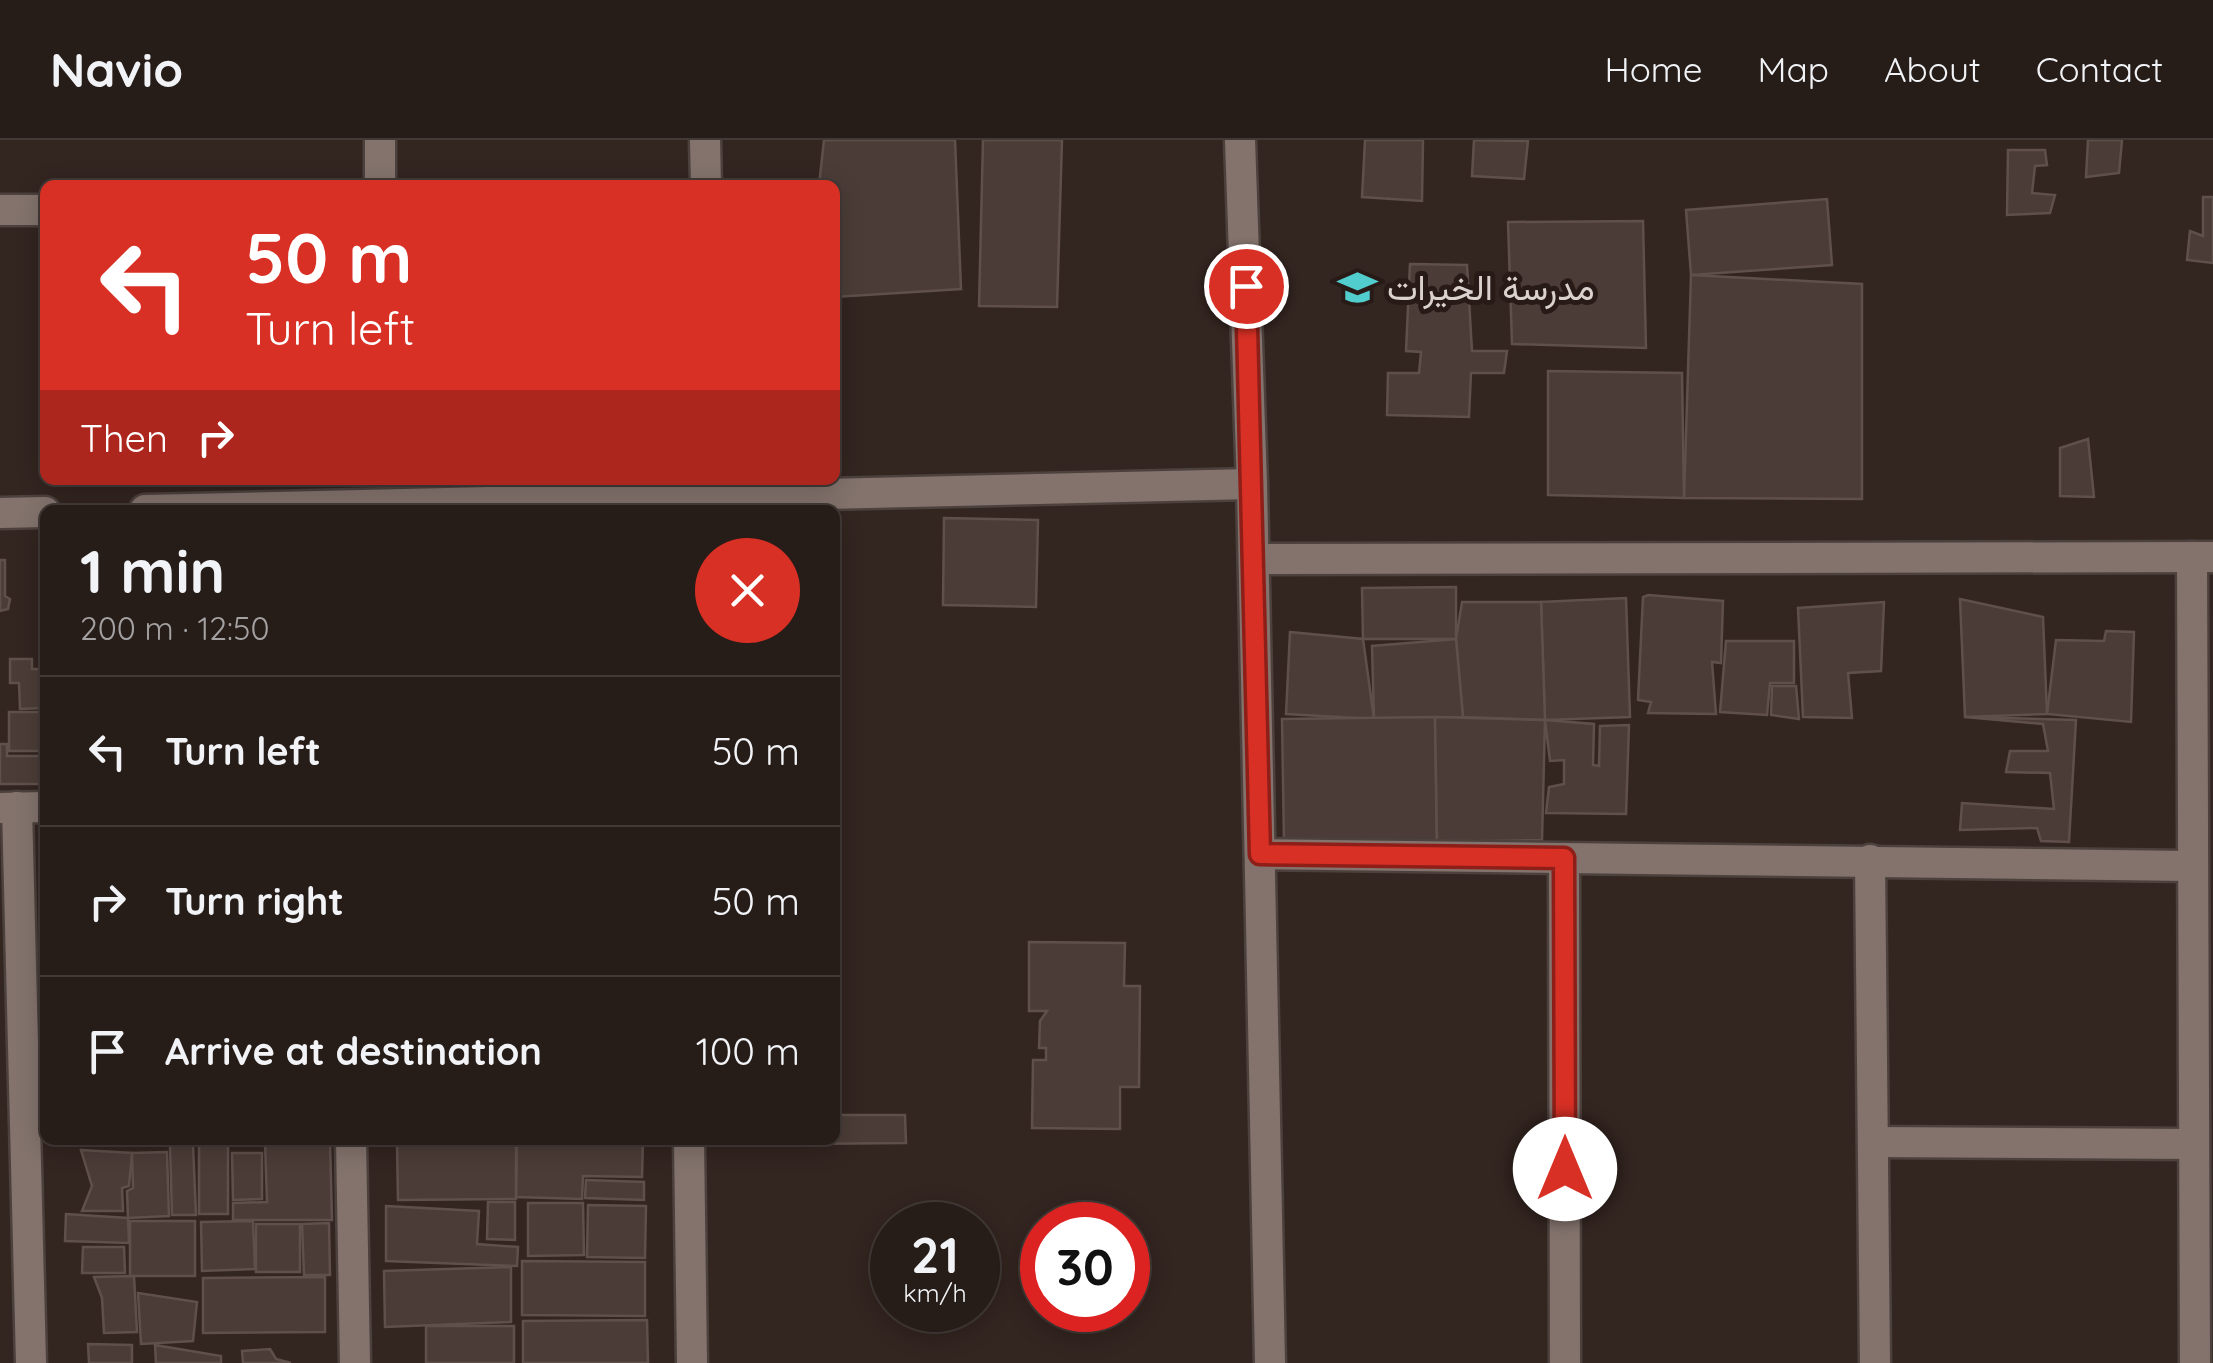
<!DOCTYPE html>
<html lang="en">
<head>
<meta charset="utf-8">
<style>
  body { margin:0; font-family:Quicksand,Vazirmatn,sans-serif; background:#322925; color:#f1f3f6; height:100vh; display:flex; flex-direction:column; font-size:38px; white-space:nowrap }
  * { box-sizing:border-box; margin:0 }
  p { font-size:32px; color:#a4a1a2 }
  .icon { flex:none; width:55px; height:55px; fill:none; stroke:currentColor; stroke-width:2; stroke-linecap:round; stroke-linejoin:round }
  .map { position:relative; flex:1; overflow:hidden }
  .sheet { position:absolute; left:40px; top:365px; width:800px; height:640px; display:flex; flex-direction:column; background:#261c18; border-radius:15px; box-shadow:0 5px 25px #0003,0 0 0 2px #423a37 }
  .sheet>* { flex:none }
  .guide { position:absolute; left:40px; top:40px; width:800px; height:305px; border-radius:15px; box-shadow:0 5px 25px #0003,0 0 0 2px #423a37; background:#d93025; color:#fff; overflow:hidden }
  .speed { position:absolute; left:870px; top:1062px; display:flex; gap:20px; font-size:50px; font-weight:700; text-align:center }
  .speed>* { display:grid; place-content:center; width:130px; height:130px; border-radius:50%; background:#261c18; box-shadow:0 5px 25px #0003,0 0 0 2px #423a37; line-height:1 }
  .speed small { font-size:25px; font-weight:400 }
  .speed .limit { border:15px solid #d22; background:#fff; color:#111 }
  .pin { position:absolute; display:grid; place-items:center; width:85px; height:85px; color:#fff; margin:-42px; border:5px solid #fff; border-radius:50%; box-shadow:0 2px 10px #0007 }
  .me { position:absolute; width:110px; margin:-55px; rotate:0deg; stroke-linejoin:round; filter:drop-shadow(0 0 8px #0008) }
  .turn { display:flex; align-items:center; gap:35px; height:210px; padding:0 40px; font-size:45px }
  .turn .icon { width:130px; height:130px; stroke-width:2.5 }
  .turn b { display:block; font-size:70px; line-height:85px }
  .then { display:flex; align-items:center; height:95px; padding:0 40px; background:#0003; gap:20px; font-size:38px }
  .round { display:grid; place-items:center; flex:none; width:105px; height:105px; border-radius:52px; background:#322925 }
  .overview { display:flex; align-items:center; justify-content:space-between; height:170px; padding:0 40px }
  h1 { font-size:60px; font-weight:700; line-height:75px }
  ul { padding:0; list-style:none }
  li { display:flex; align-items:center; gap:30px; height:150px; padding:0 40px; border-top:2px solid #423a37 }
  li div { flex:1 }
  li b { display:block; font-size:38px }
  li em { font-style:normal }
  header { display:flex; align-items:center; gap:60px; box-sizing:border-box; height:140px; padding:0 50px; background:#261c18; border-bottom:2px solid #423a37 }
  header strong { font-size:48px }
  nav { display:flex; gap:55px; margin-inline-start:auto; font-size:35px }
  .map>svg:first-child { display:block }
</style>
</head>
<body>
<header>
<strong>Navio</strong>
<nav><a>Home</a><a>Map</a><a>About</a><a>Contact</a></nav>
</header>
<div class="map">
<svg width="2213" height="1223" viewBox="0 0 2213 1223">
  <rect width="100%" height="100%" fill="#332520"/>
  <g fill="#4b3c37" stroke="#5f504b" stroke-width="2.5">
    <path d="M824 0H955L961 149 835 157V45H819Z"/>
    <path d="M983 0H1062L1057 167 979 166Z"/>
    <path d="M1365 0H1423L1422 61 1362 57Z"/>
    <path d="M1474 0 1528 1 1524 39 1472 36Z"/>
    <path d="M2088 0H2122L2119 33 2086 37Z"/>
    <path d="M2008 10H2045L2047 25 2035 26 2032 53 2055 55 2050 73 2007 75Z"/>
    <path d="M2203 57H2213V123L2187 120 2190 91 2203 96Z"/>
    <path d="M1827 59 1832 125 1691 135 1686 70Z"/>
    <path d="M1643 81 1646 208 1512 204 1508 82Z"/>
    <path d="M1410 124 1467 125 1472 211H1507L1504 233H1471L1469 277 1387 275 1388 233H1419L1421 212 1406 211Z"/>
    <path d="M1691 135 1862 144V359L1684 358Z"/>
    <path d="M1548 231 1682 233 1684 358 1548 355Z"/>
    <path d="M2088 299 2094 357 2060 356V308Z"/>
    <path d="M944 378 1038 380 1036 467 943 465Z"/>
    <path d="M0 420H5V456L10 459 8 469 0 471Z"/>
    <path d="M1456 447V499H1363L1362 448Z"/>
    <path d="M1648 455 1723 461 1721 523 1712 522 1716 574 1648 573 1651 562 1638 560 1643 457Z"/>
    <path d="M1626 458 1630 577 1545 580 1541 462Z"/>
    <path d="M1960 459 2043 477 2047 574 1965 577Z"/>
    <path d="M1462 462H1541L1545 580 1463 577 1456 499Z"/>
    <path d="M1884 462 1881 531 1848 533 1852 578 1803 577 1798 468Z"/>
    <path d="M2106 491 2134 492 2131 582 2047 574 2056 500 2104 501Z"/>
    <path d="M1290 492 1363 499 1374 579 1286 574Z"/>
    <path d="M1456 499 1463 577 1374 579 1372 506Z"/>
    <path d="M1726 501H1794V543H1770L1767 575 1720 572Z"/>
    <path d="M10 519H32V529H45V568L20 569 19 543H10Z"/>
    <path d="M1772 546H1796L1799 579 1771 575Z"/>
    <rect x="9" y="572" width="36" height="39"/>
    <path d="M1435 577 1437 702 1284 704 1282 579Z"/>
    <path d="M1435 577 1545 580 1542 700 1437 702Z"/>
    <path d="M1965 577 2076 580 2069 702 2041 701 2037 688 1960 690 1962 663 2054 669 2050 633 2006 632 2010 611H2048L2043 584Z"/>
    <path d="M1545 580 1594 584 1593 625 1599 626 1600 586 1629 585 1626 674 1546 673 1549 647 1564 644V620L1550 621Z"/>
    <path d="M0 604H7V616H45V644H0Z"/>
    <path d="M1029 802 1125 803 1124 846H1140L1139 947H1120V989L1032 988 1033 920H1046V908H1039L1040 881 1047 871H1029Z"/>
    <path d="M835 975H905L906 1003 796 1004V1000H835Z"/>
    <rect x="199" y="1000" width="29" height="74"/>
    <path d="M330 1000 332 1080H233V1063L267 1062 265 1002Z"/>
    <path d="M517 1000H643L642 1037 583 1036 582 1059 516 1057Z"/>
    <path d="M397 1003H516V1059L398 1060Z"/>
    <path d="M170 1005H193L196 1075H172Z"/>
    <path d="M81 1010 132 1013 129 1046 122 1048 123 1071H82L92 1046Z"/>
    <path d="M167 1012 169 1076 128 1078 127 1051 133 1048 132 1013Z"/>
    <path d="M232 1013H262V1059L233 1060Z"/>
    <path d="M586 1040 644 1042V1060L585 1058Z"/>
    <path d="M488 1062H515V1100L487 1099Z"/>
    <path d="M528 1063H583L584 1115 528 1116Z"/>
    <path d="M588 1065 646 1066 645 1118 587 1117Z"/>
    <path d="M386 1066 479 1071 477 1104 518 1107 517 1126 386 1121Z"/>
    <path d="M66 1074 128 1078 129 1103 65 1101Z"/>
    <rect x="130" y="1081" width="65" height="55"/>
    <path d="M253 1081 255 1129 202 1131 201 1082Z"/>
    <path d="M329 1083 330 1135H304L302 1084Z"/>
    <rect x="256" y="1084" width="44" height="48"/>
    <path d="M83 1107H124L125 1133H82Z"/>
    <path d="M522 1121 645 1122V1176L522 1175Z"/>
    <path d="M511 1127V1182L385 1187 384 1131Z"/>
    <path d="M134 1136 137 1192 104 1193 102 1158 94 1137Z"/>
    <path d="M325 1137V1192L203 1193V1138Z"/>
    <path d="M138 1153 197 1162 193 1201 141 1204Z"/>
    <path d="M647 1180 648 1223H523V1181Z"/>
    <rect x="426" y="1186" width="88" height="37"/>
    <path d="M88 1204 132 1205V1223H89Z"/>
    <path d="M155 1205 221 1216V1223H156Z"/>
    <path d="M270 1209 276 1219 291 1223H243L242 1211Z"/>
  </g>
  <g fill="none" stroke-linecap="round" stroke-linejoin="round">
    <defs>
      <g id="street">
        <path d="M705 0 706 45"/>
        <path d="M1240 0 1252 344 1270 1223"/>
        <path d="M380 45V0"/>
        <path d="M0 70H45"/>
        <path d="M145 370 1252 344"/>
        <path d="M0 373 45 372"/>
        <path d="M2192 417 2195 1223"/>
        <path d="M1254 419 2213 417"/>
        <path d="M17 667 31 1223"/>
        <path d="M0 668 45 667"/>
        <path d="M1260 714 2190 726"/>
        <path d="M1564 719 1565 1223"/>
        <path d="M1870 720 1875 1223"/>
        <path d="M351 1000 355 1223"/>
        <path d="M689 1000 692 1223"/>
        <path d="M1873 1002 2194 1004"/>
      </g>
    </defs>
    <use href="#street" stroke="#4c413d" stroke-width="35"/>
    <use href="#street" stroke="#84736d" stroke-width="30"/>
  </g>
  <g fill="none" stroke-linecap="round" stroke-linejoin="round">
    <defs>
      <path id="route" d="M1246 146 1260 714 1564 718 1565 1029"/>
    </defs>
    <use href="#route" stroke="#8d1f18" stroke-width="25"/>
    <use href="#route" stroke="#d93025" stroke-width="18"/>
  </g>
  <defs>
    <symbol id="school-bare" viewBox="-9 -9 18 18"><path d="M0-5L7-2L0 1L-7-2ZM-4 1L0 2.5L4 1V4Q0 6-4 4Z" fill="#52cdce" stroke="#281b17" stroke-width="2.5" paint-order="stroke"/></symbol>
  </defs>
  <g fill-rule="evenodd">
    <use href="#school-bare" x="1330" y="120" width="55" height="55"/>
  </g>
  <g text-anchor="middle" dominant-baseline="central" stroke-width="10" stroke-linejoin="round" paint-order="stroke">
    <g font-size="35" fill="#dbd2cf" stroke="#281b17" text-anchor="start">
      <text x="1387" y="147">مدرسة الخيرات</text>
    </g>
  </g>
</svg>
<div class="speed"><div>21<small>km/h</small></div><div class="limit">30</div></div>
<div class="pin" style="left:1246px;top:146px;background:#d93025"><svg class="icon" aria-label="arrive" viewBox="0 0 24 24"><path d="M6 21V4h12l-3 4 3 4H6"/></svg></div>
<svg class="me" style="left:1565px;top:1029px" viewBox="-20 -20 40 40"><circle r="19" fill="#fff"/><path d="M0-13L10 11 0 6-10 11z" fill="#d93025"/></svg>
<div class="guide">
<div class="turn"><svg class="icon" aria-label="left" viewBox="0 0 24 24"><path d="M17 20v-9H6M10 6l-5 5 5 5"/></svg><div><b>50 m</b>Turn left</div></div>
<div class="then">Then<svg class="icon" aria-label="right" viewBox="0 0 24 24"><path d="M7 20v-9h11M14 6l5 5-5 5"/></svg></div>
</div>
<section class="sheet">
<div class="overview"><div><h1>1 min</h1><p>200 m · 12:50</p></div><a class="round" style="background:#d93025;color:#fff"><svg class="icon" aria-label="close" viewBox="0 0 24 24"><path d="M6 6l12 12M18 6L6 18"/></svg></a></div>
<ul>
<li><svg class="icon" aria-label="left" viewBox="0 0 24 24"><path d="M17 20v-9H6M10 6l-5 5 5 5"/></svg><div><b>Turn left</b></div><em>50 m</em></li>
<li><svg class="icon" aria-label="right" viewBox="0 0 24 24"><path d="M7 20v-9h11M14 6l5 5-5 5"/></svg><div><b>Turn right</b></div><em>50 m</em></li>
<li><svg class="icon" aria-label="arrive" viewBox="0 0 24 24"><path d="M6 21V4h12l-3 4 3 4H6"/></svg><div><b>Arrive at destination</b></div><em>100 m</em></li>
</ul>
</section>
</div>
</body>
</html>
